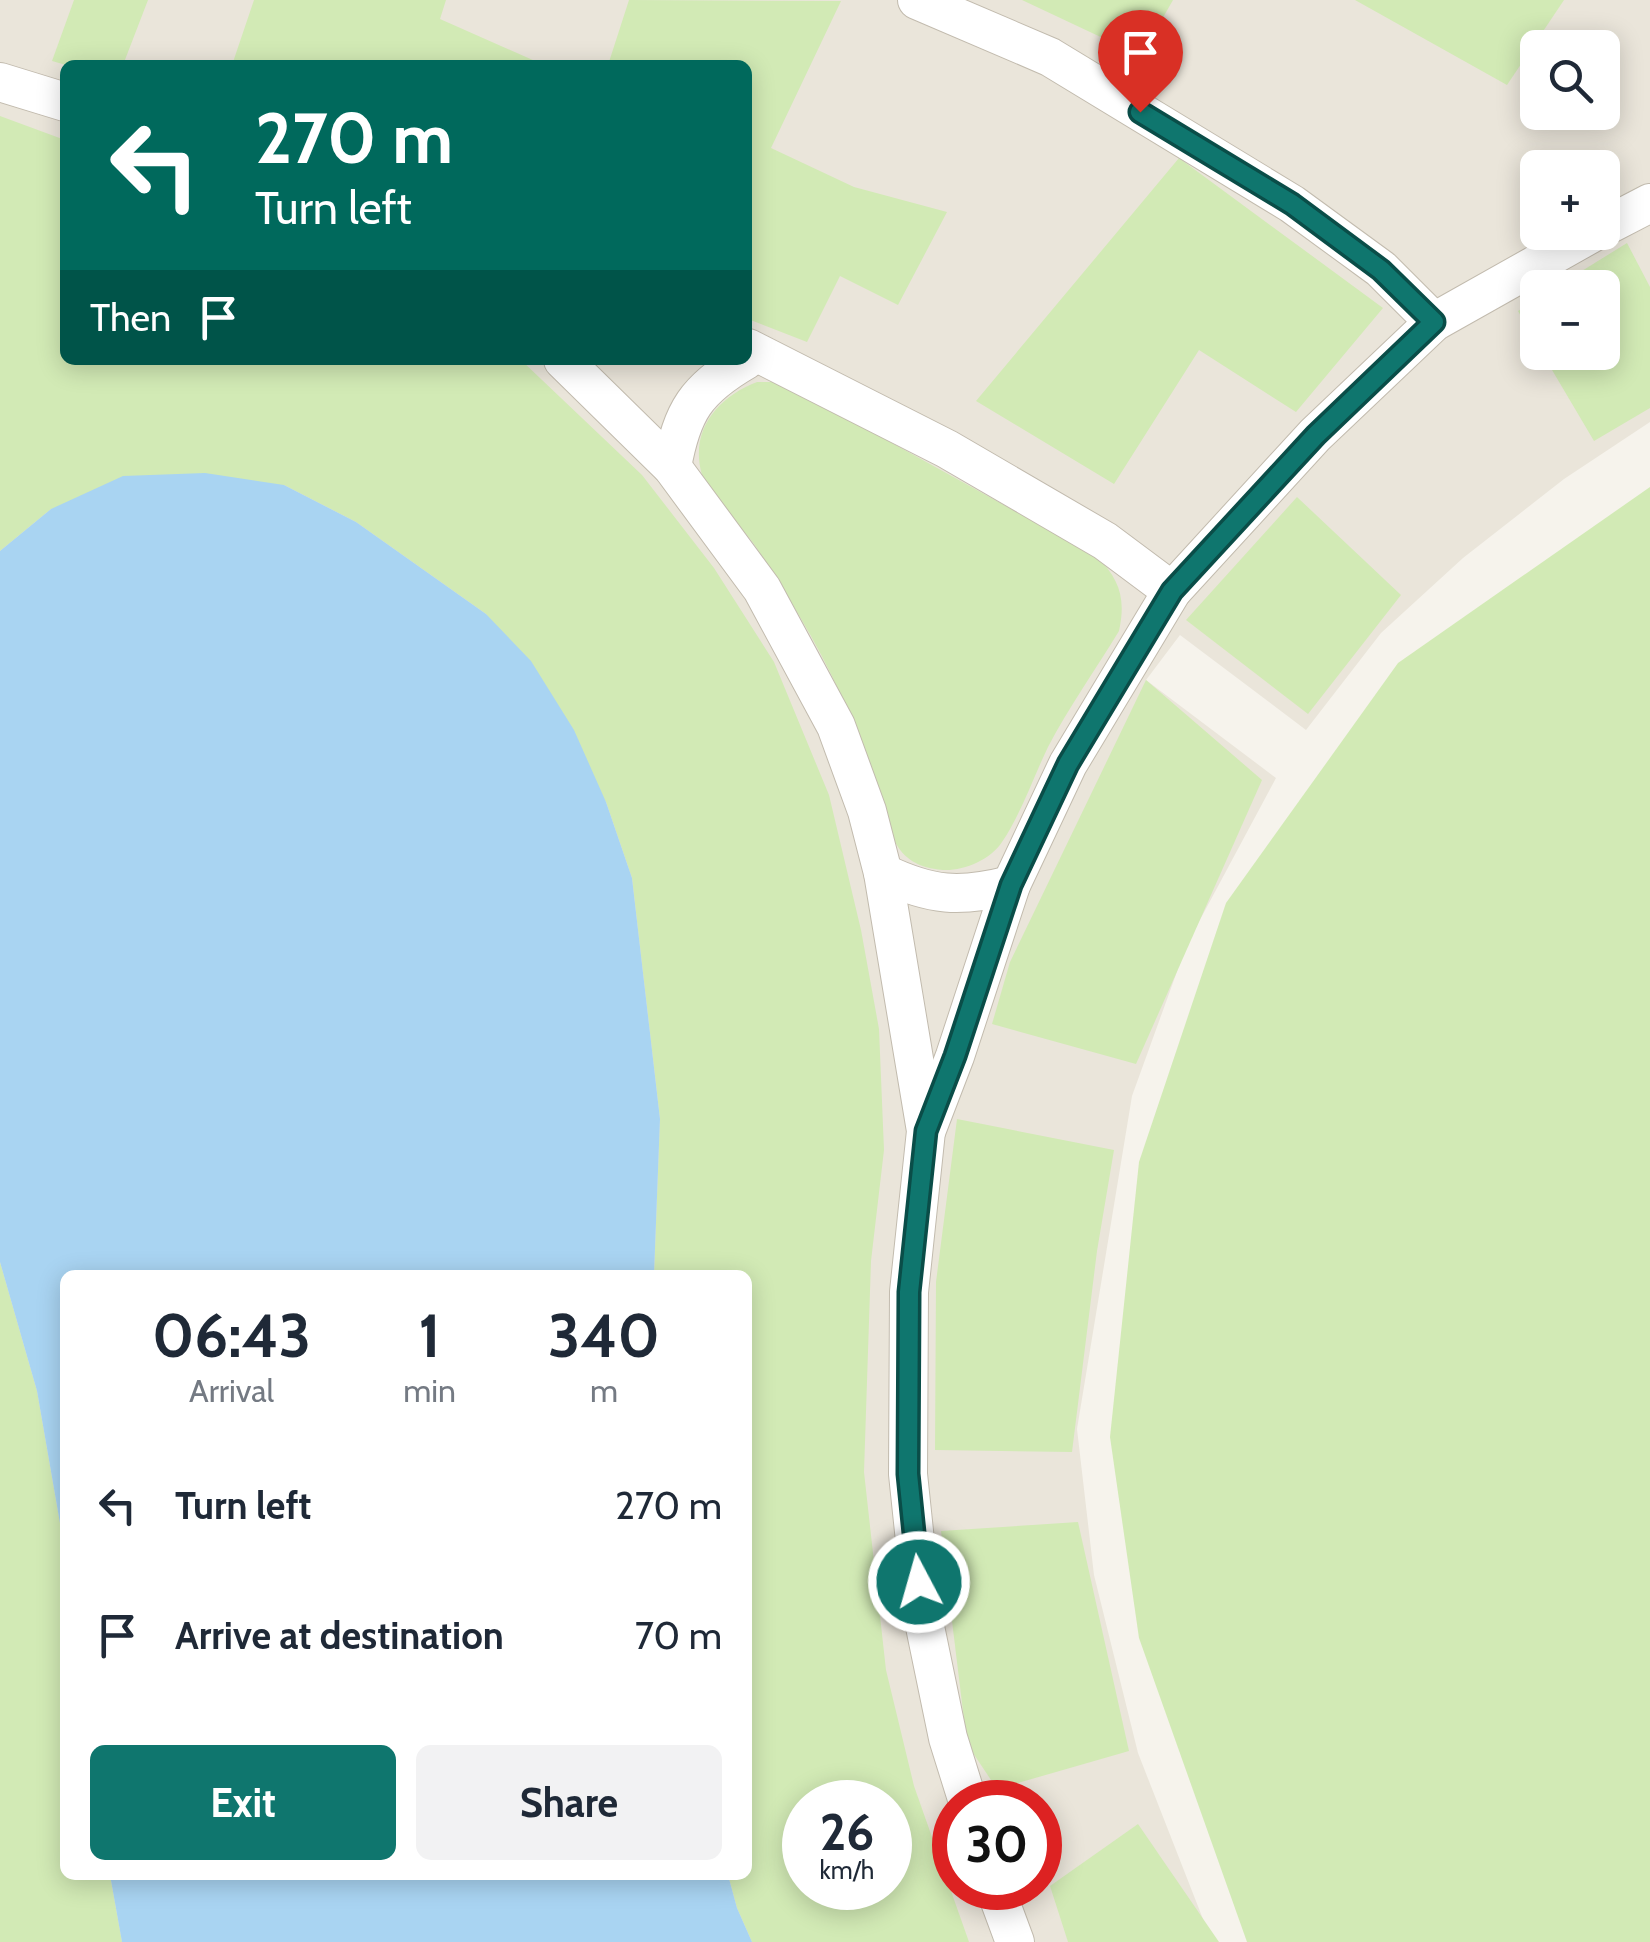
<!DOCTYPE html>
<html lang="en">
<head>
<meta charset="utf-8">
<style>
  body { margin:0; font-family:Cabin,sans-serif; background:#f2f2f3; color:#1f2937; height:100vh; display:flex; flex-direction:column; font-size:38px; white-space:nowrap }
  * { box-sizing:border-box; margin:0 }
  p { font-size:32px; color:#747a83 }
  .icon { flex:none; width:55px; height:55px; fill:none; stroke:currentColor; stroke-width:2; stroke-linecap:round; stroke-linejoin:round }
  .map { position:relative; flex:1; overflow:hidden }
  .side { position:absolute; left:60px; top:1270px; width:692px; height:610px; display:flex; flex-direction:column; background:#fff; border-radius:15px; box-shadow:0 5px 25px #0003 }
  .side>* { flex:none }
  .top-card { position:absolute; left:60px; top:60px; width:692px; height:305px; border-radius:15px; box-shadow:0 5px 25px #0003; background:#00695c; color:#fff; overflow:hidden }
  .fabs { position:absolute; left:1520px; top:30px; display:grid; gap:20px }
  .fabs a { display:grid; place-items:center; width:100px; height:100px; border-radius:15px; background:#fff; box-shadow:0 5px 25px #0003; font-size:50px }
  .speed { position:absolute; left:782px; top:1780px; display:flex; gap:20px; font-size:50px; font-weight:700; text-align:center }
  .speed>* { display:grid; place-content:center; width:130px; height:130px; border-radius:50%; background:#fff; box-shadow:0 5px 25px #0003; line-height:1 }
  .speed small { font-size:25px; font-weight:400 }
  .speed .limit { border:15px solid #d22; background:#fff; color:#111 }
  .pin { position:absolute; display:grid; place-items:center; width:85px; height:85px; color:#fff; margin:-102px -42px; border-radius:50% 50% 50% 0; rotate:-45deg; box-shadow:0 0 10px #0007 }
  .pin .icon { rotate:45deg }
  .me { position:absolute; width:110px; margin:-55px; rotate:354deg; stroke-linejoin:round; filter:drop-shadow(0 0 8px #0008) }
  .turn { display:flex; align-items:center; gap:35px; height:210px; padding:0 30px; font-size:45px }
  .turn .icon { width:130px; height:130px; stroke-width:2.5 }
  .turn b { display:block; font-size:70px; line-height:85px }
  .then { display:flex; align-items:center; height:95px; padding:0 30px; background:#0003; gap:20px; font-size:38px }
  .eta { display:flex; justify-content:space-evenly; align-items:center; height:170px; text-align:center }
  .eta b { font-size:60px; font-weight:700; line-height:70px }
  .action { display:flex; gap:20px; margin-top:auto; padding:20px 30px }
  .action a { flex:1; height:115px; border-radius:15px; background:#0f766e; color:#fff; font-size:40px; font-weight:700; line-height:115px; text-align:center }
  .action a+a { background:#f2f2f3; color:#1f2937 }
  ul { padding:0; list-style:none }
  li { display:flex; align-items:center; gap:30px; height:130px; padding:0 30px }
  li div { flex:1 }
  li b { display:block; font-size:38px }
  li em { font-style:normal }
  .map>svg:first-child { display:block }
</style>
</head>
<body>
<div class="map">
<svg width="1650" height="1942" viewBox="0 0 1650 1942">
  <rect width="100%" height="100%" fill="#f6f3ec"/>
  <path fill="#eae5da" fill-rule="evenodd" d="M0 0H1650V422L1564 479 1463 558 1381 633 1306 730 1180 635 1146 680 1276 778 1187 944 1132 1096 1077 1429 1094 1575 1138 1753 1212 1942H0ZM1538 48H1602V112H1538ZM65 65H748V360H65ZM1538 168H1602V232H1538ZM1538 288H1602V352H1538ZM65 1275H748V1875H65ZM805 1802H890V1888H805ZM955 1802H1040V1888H955Z"/>
  <g fill="#d2eab5" fill-rule="evenodd">
    <path d="M74 0H148L123 65H66L52 61Z"/>
    <path d="M254 0H446L440 19 544 65H232Z"/>
    <path d="M629 0 841 1 771 148 854 187 947 212 898 305 840 276 807 342 748 319V65H608Z"/>
    <path d="M1022 0H1173L1141 56Z"/>
    <path d="M1355 0H1564L1507 85Z"/>
    <path d="M0 116 65 140V360H521L642 475 714 568 774 662 829 795 861 930 879 1029 884 1150 871 1261 864 1472 886 1670 914 1786 969 1942H752L737 1908 728 1875H748V1275H654L660 1119 632 878 606 802 486 614 356 522 284 485 51 509 0 551ZM805 1802H890V1888H805Z"/>
    <path d="M1179 158 1383 308 1296 412 1199 350 1114 484 976 401Z"/>
    <path d="M1627 243 1650 287V408L1594 441 1542 353 1602 352V288L1556 287Z"/>
    <path d="M1537 299V345L1518 311Z"/>
    <path d="M757 382H782L1096 556C1120 579 1126 599 1119 631 1096 669 1069 707 1048 747 1033 778 1021 814 1002 842 990 860 964 871 943 870 891 866 890 828 878 789 871 765 860 742 851 719 827 658 792 602 756 547 742 526 709 497 702 475 689 430 718 397 757 382Z"/>
    <path d="M1650 487V1942H1247L1139 1638 1110 1437 1139 1162 1226 903 1398 663Z"/>
    <path d="M1297 497 1401 595 1308 714 1186 620Z"/>
    <path d="M1146 680 1262 780 1136 1064 992 1024 1010 962Z"/>
    <path d="M957 1119 1114 1150 1097 1251 1072 1452 935 1450 936 1282Z"/>
    <path d="M0 1262 37 1391 65 1552V1875H110L122 1942H0Z"/>
    <path d="M1078 1522 1129 1751 997 1789 967 1744 941 1531Z"/>
    <path d="M1138 1824 1219 1942H1068L1050 1886Z"/>
  </g>
  <g fill="#a9d4f2">
    <path d="M205 473 284 485 356 522 486 614 531 661 574 730 606 802 632 878 660 1119 654 1275H65V1552L37 1391 0 1262V551L51 509 123 476Z"/>
    <path d="M110 1875H728L737 1908 752 1942H122Z"/>
  </g>
  <g fill="none" stroke-linecap="round" stroke-linejoin="round">
    <defs>
      <g id="street">
        <path d="M917 0 1050 57 1292 204 1381 269 1434 322"/>
        <path d="M0 82 65 102"/>
        <path d="M1602 228 1650 203"/>
        <path d="M748 348 947 449 1105 541 1172 591"/>
        <path d="M563 360 672 467 762 589 836 726 867 811 883 873 926 1131 909 1292 908 1474 923 1617 948 1738 968 1802"/>
        <path d="M672 467C682 411 696 389 746 360"/>
        <path d="M883 873C931 896 960 898 1011 885"/>
        <path d="M927 1129 955 1056 1011 885 1068 764 1172 591 1315 435 1434 322 1594 232"/>
        <path d="M995 1888 1015 1942"/>
      </g>
    </defs>
    <use href="#street" stroke="#c2bbae" stroke-width="40"/>
    <use href="#street" stroke="#fff" stroke-width="38"/>
  </g>
  <g fill="none" stroke-linecap="round" stroke-linejoin="round">
    <defs>
      <path id="route" d="M919 1582 908 1474 909 1292 926 1131 955 1056 1011 885 1068 764 1172 591 1316 435 1434 322 1381 270 1292 204 1140 112"/>
    </defs>
    <use href="#route" stroke="#0a4d48" stroke-width="25"/>
    <use href="#route" stroke="#0f766e" stroke-width="18"/>
  </g>
</svg>
<div class="fabs">
<a><svg class="icon" aria-label="search" viewBox="0 0 24 24"><circle cx="10" cy="10" r="6"/><path d="M15 15l6 6"/></svg></a>
<a>+</a>
<a>−</a>
</div>
<div class="speed"><div>26<small>km/h</small></div><div class="limit">30</div></div>
<div class="pin" style="left:1140px;top:112px;background:#d93025"><svg class="icon" aria-label="arrive" viewBox="0 0 24 24"><path d="M6 21V4h12l-3 4 3 4H6"/></svg></div>
<svg class="me" style="left:919px;top:1582px" viewBox="-20 -20 40 40"><circle r="17" fill="#0f766e" stroke="#fff" stroke-width="3"/><path d="M0-11L8 9 0 5-8 9z" fill="#fff"/></svg>
<div class="top-card">
<div class="turn"><svg class="icon" aria-label="left" viewBox="0 0 24 24"><path d="M17 20v-9H6M10 6l-5 5 5 5"/></svg><div><b>270 m</b>Turn left</div></div>
<div class="then">Then<svg class="icon" aria-label="arrive" viewBox="0 0 24 24"><path d="M6 21V4h12l-3 4 3 4H6"/></svg></div>
</div>
<section class="side">
<div class="eta">
<div><b>06:43</b><p>Arrival</p></div>
<div><b>1</b><p>min</p></div>
<div><b>340</b><p>m</p></div>
</div>
<ul>
<li><svg class="icon" aria-label="left" viewBox="0 0 24 24"><path d="M17 20v-9H6M10 6l-5 5 5 5"/></svg><div><b>Turn left</b></div><em>270 m</em></li>
<li><svg class="icon" aria-label="arrive" viewBox="0 0 24 24"><path d="M6 21V4h12l-3 4 3 4H6"/></svg><div><b>Arrive at destination</b></div><em>70 m</em></li>
</ul>
<div class="action"><a>Exit</a><a>Share</a></div>
</section>
</div>
</body>
</html>
